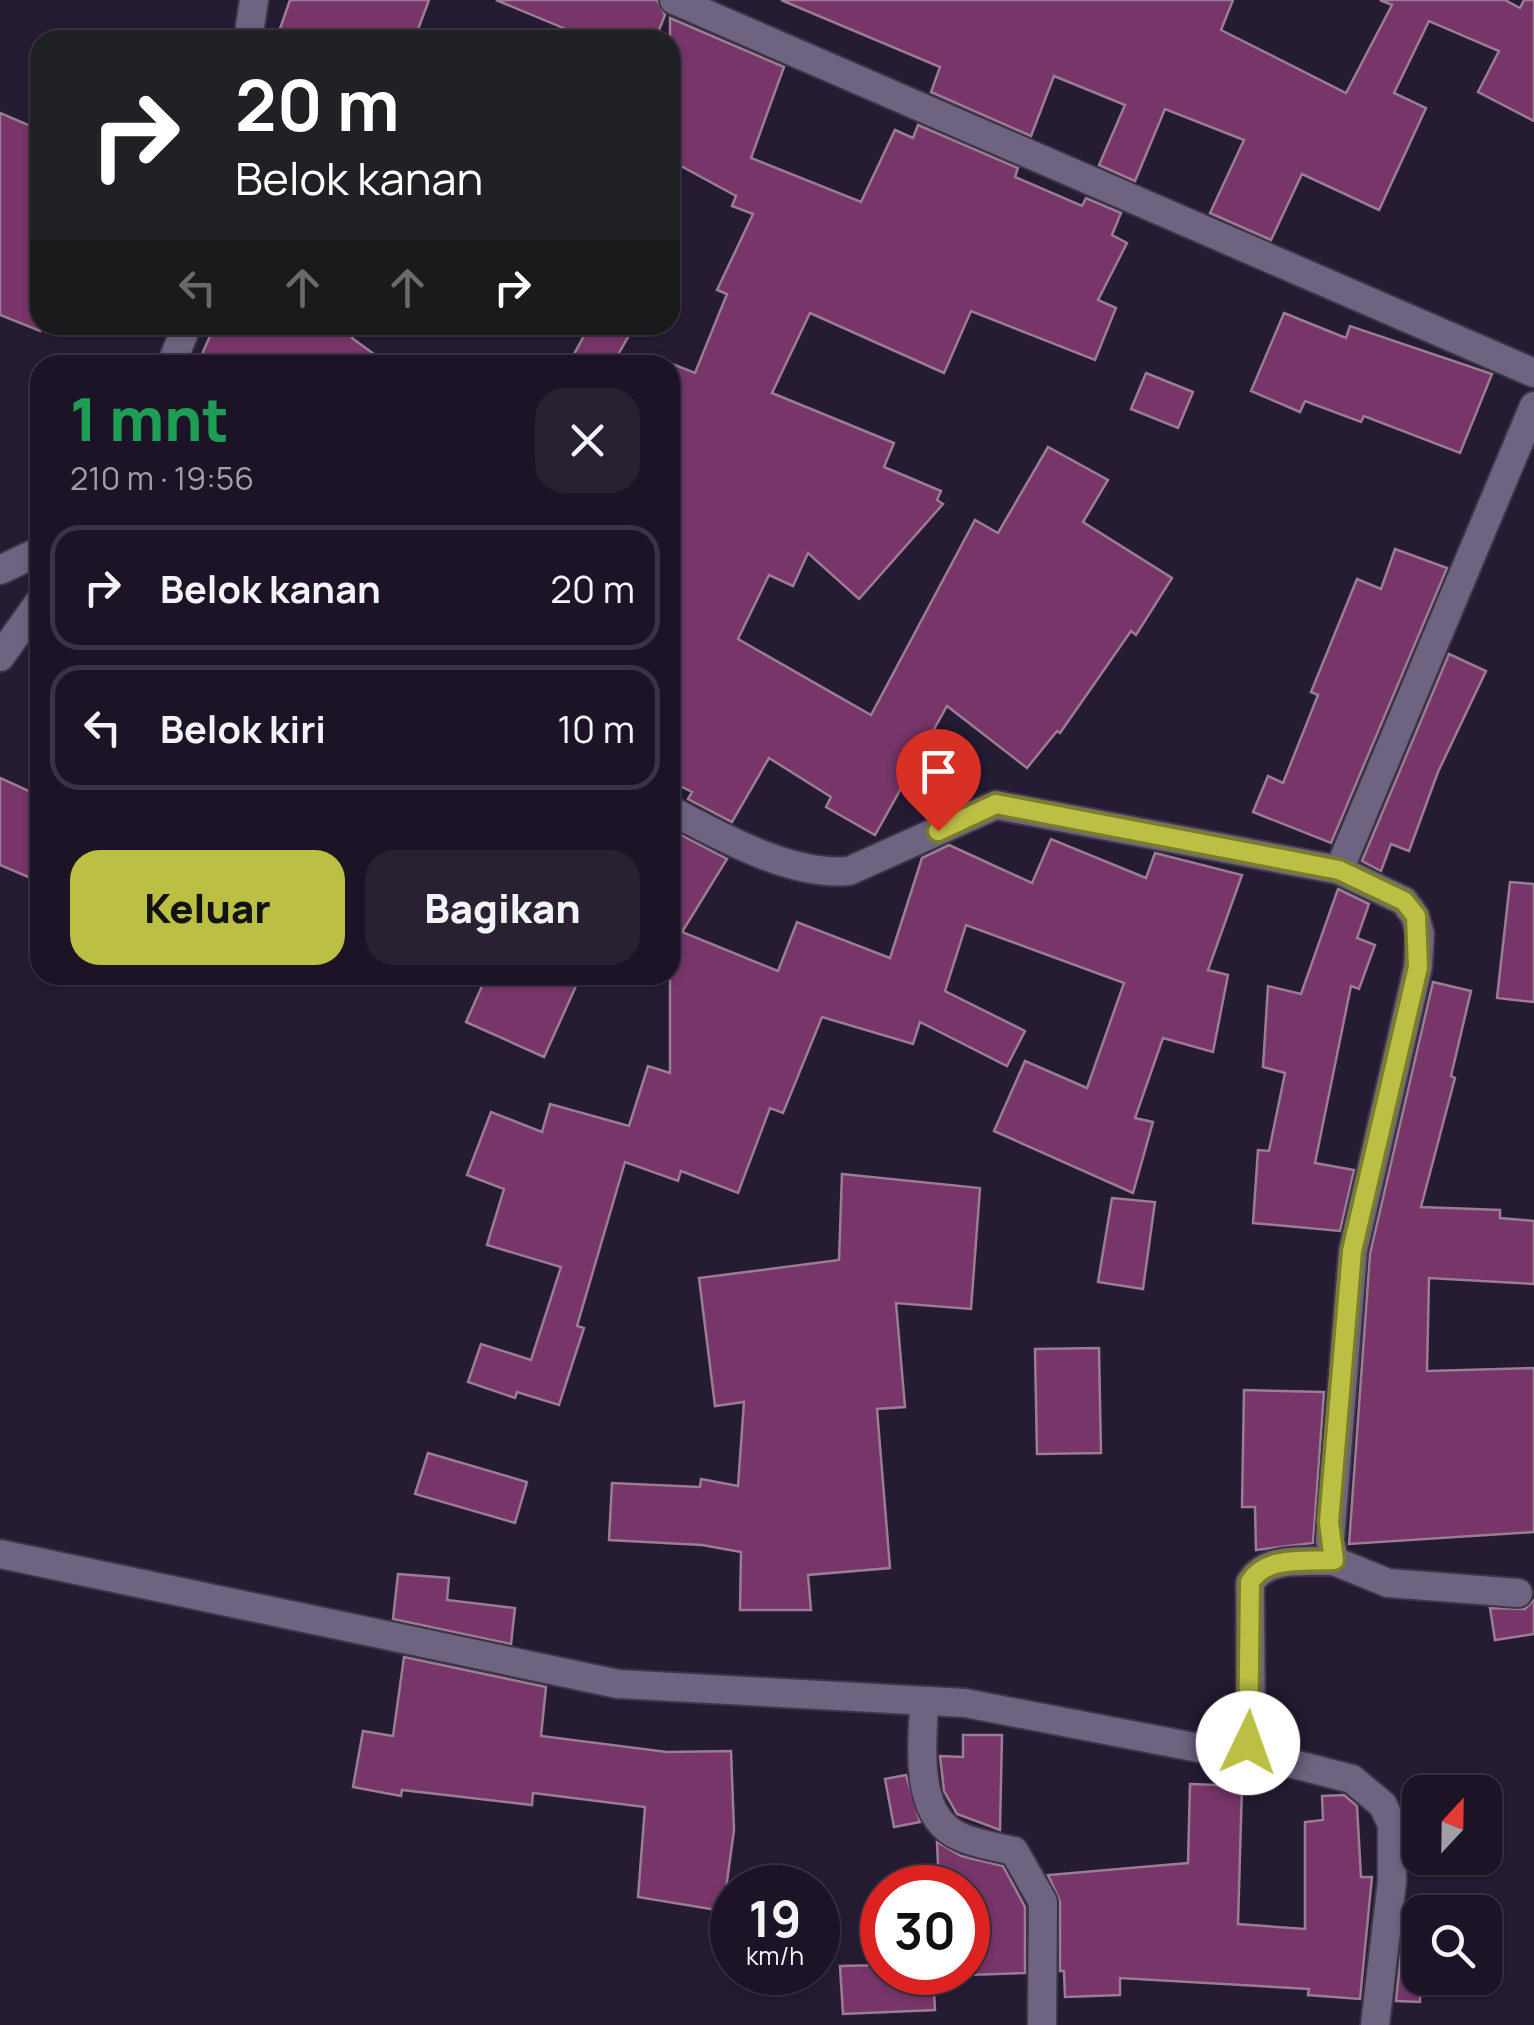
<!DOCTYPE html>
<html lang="id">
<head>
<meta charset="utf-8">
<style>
  body { margin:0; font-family:Manrope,sans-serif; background:#292132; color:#f1f3f6; height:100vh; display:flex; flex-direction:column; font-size:38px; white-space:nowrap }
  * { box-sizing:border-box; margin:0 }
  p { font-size:32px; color:#a09ea7 }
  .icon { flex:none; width:55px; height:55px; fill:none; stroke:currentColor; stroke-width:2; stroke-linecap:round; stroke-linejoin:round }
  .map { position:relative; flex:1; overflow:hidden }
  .sheet { position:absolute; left:30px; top:355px; width:650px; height:630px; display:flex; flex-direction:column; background:#1c1426; border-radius:30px; box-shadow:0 2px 8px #0004,0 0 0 2px #3a3343 }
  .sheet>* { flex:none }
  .guide { position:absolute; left:30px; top:30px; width:650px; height:305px; border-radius:30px; box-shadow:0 2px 8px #0004,0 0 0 2px #3a3343; background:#202124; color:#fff; overflow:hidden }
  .needle { width:65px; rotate:22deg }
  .fabs { position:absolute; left:1402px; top:1775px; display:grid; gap:20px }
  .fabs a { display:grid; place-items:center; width:100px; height:100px; border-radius:20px; background:#1c1426; box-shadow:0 2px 8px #0004,0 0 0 2px #3a3343; font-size:50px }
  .speed { position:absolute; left:710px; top:1865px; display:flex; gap:20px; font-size:50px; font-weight:700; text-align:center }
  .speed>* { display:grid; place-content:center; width:130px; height:130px; border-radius:50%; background:#1c1426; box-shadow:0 2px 8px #0004,0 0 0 2px #3a3343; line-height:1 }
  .speed small { font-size:25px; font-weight:400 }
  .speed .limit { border:15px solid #d22; background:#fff; color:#111 }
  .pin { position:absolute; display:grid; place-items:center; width:85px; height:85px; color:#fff; margin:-102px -42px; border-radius:50% 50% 50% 0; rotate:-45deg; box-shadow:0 0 10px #0007 }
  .pin .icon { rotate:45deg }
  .me { position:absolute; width:110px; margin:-55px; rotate:3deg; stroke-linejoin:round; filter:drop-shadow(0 0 8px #0008) }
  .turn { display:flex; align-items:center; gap:35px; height:210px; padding:0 40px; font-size:45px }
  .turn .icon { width:130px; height:130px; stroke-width:2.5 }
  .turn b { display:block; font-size:70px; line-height:85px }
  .lanes { display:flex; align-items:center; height:95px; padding:0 40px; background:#0003; justify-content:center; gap:50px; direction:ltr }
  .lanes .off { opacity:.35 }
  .round { display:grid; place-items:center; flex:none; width:105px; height:105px; border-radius:30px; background:#292132 }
  .head { display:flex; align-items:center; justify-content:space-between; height:170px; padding:0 40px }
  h1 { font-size:60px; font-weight:800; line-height:75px; color:#1e9e55 }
  .primary-button { display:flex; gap:20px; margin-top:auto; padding:20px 40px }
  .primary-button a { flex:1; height:115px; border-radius:30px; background:#bbc044; color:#111; font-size:40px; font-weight:800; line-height:115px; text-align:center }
  .primary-button a+a { background:#292132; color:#f1f3f6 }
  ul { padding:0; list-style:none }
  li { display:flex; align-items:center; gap:30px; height:125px; margin:0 20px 15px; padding:0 20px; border:5px solid #3a3343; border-radius:30px }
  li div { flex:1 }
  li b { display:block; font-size:38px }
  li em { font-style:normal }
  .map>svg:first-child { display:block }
</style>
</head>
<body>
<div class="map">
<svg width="1534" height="2025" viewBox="0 0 1534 2025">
  <rect width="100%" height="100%" fill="#251b33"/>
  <g fill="#773569" stroke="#9a7d92" stroke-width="2.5">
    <path d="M290 0H429L414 40H276Z"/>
    <path d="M496 0H657L665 15 655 40H592Z"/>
    <path d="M781 0H1233L1221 30 1346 93 1392 5 1380 0H1505L1520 8 1524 0H1534V121L1478 92 1499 51 1429 21 1394 93 1426 108 1379 210 1302 174 1271 240 1210 213 1244 140 1165 109 1135 181 1099 165 1125 105 1054 76 1031 136 931 92 940 67Z"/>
    <path d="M670 18 784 67 751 158 861 202 895 130 913 138 918 125 1018 168 1015 177 1082 206 1086 198 1121 213 1112 235 1127 243 1098 300 1116 308 1095 360 971 311 944 373 810 313 772 393 894 443 884 467 941 491 937 500 943 504 859 599 808 553 793 586 769 575 738 639 871 715 975 520 998 533 1048 447 1108 480 1083 522 1172 578 1136 635 1131 631 1060 733 1057 731 1027 768 947 706 875 835 826 807 831 797 769 758 732 822 688 799 692 792 670 781V363L695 373 727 294 717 290 753 214 732 206 736 196 670 160Z"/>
    <path d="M0 113 40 130V331L0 315Z"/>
    <path d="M1284 313 1346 338 1350 326 1492 374 1460 453 1364 416 1361 422 1305 401 1300 412 1251 391Z"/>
    <path d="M215 325H334L354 334 352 338 389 365H197Z"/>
    <path d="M590 325H635L612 365H568Z"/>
    <path d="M1146 373 1193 392 1178 428 1131 409Z"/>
    <path d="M1395 549 1447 568 1331 843 1253 812 1268 776 1283 783 1318 695 1311 692 1357 579 1381 589Z"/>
    <path d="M1449 654 1486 671 1438 772 1409 851 1391 844 1381 871 1362 861Z"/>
    <path d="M0 778 40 796V882L0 865Z"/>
    <path d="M681 835 727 859 682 932 778 971 797 922 890 958 922 858 949 845 1032 883 1051 839 1146 878 1155 853 1242 875 1208 970 1228 975 1213 1052 1163 1038 1135 1118 1153 1122 1133 1193 994 1131 1025 1061 1087 1088 1124 983 966 925 945 991 1025 1031 1007 1066 920 1022 913 1044 822 1017 783 1113 770 1108 738 1193 681 1171 678 1181 625 1162 577 1326 584 1328 559 1405 517 1392 515 1398 468 1382 481 1344 531 1360 561 1267 487 1245 504 1189 467 1175 491 1112 542 1132 550 1104 629 1126 648 1066 670 1073V853Z"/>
    <path d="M1510 882 1534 884V1002L1497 998Z"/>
    <path d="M1338 889 1369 904 1357 938 1375 945 1359 989 1351 986 1315 1163 1354 1170 1340 1231 1253 1223 1258 1150 1269 1151 1285 1073 1263 1067 1268 986 1301 994Z"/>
    <path d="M487 975H581L544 1057 466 1022Z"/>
    <path d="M1433 982 1471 991 1451 1076 1455 1078 1421 1207 1500 1210V1218L1534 1221V1284L1429 1278 1427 1371 1534 1368V1532L1349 1544 1370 1254Z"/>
    <path d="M842 1174 980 1188 971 1309 896 1303 905 1407 877 1409 890 1568 808 1575 811 1610H740L741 1552 702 1545 609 1540 612 1483 700 1487 701 1479 738 1486 744 1402 715 1406 699 1278 839 1260Z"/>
    <path d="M1112 1198 1155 1202 1143 1289 1098 1282Z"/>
    <path d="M1099 1348 1101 1453 1037 1454 1035 1349Z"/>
    <path d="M1244 1390 1324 1392 1313 1543 1256 1550 1255 1507H1242Z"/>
    <path d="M428 1453 527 1482 515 1523 415 1494Z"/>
    <path d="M398 1574 449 1578 447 1600 515 1608 511 1644 393 1619Z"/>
    <path d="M1534 1600V1634L1495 1640 1490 1608 1525 1609Z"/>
    <path d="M404 1657 546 1687 541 1736 667 1752 731 1751 734 1830 723 1911 638 1897 645 1807 533 1793 532 1805 402 1790 401 1796 353 1787 363 1731 393 1736Z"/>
    <path d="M963 1735H1002L1000 1830 957 1814 944 1791 940 1756 963 1757Z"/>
    <path d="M906 1775 920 1822 894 1827 885 1779Z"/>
    <path d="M1190 1784 1242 1786 1238 1924 1305 1929V1822L1323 1820 1322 1796 1344 1795 1357 1806 1361 1877H1372L1360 1999 1308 1995 1309 1989 1120 1978V1995L1065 1997 1064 1971H1060V1901L1048 1875 1188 1863Z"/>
    <path d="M937 1842 961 1856 1003 1866 1025 1907V1973L968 1975V1888H939Z"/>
    <path d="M1402 1944 1420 1946V2002L1396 2001Z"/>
    <path d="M882 1965V1972H933L935 2010 843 2014 840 1966Z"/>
  </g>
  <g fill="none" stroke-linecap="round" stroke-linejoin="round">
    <defs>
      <g id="minor">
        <path d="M674 0 1534 373"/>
        <path d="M248 40 254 0"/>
        <path d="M171 365 187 325"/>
        <path d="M0 570 40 551"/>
        <path d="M0 657 40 601"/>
        <path d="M670 810C723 837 789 876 849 871L996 805 1339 870 1404 901 1415 916 1420 934 1418 967 1353 1251 1330 1540 1334 1561 1388 1583 1518 1593"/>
        <path d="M1339 870 1534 406"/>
        <path d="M0 1554 618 1684 965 1703 1225 1753 1248 1743 1251 1728 1250 1583C1267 1555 1305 1562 1334 1561"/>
        <path d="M924 1701C923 1743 912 1817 961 1837 977 1844 997 1847 1014 1851L1043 1902 1042 2025"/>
        <path d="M1239 1750 1352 1779 1383 1805 1392 1825V1881L1375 2025"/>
      </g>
    </defs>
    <use href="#minor" stroke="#3e3549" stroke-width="32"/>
    <use href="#minor" stroke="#6e6380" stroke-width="28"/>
  </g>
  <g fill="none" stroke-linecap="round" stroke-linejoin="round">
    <defs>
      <path id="route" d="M938 831 996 804 1339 870 1404 901 1416 916 1418 967 1352 1251 1329 1522 1334 1560C1305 1562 1267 1555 1250 1582L1248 1743"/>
    </defs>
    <use href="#route" stroke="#7a7d2c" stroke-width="25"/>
    <use href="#route" stroke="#bbc044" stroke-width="18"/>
  </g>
</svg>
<div class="fabs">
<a><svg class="needle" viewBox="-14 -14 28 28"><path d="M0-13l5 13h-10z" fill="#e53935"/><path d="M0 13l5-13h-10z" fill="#a09ea7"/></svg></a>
<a><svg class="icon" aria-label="search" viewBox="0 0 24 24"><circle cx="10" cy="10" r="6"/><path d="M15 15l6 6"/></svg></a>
</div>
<div class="speed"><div>19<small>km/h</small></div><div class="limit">30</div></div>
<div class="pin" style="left:938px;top:831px;background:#d93025"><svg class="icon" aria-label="arrive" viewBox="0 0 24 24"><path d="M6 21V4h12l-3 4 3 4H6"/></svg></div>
<svg class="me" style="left:1248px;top:1743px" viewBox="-20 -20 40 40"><circle r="19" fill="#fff"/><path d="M0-13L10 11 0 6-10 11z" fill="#bbc044"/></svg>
<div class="guide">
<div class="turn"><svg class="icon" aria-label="right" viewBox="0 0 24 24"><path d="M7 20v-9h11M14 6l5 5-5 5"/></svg><div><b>20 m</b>Belok kanan</div></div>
<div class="lanes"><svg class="icon off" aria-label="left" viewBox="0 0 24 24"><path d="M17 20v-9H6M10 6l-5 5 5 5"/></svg><svg class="icon off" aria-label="ahead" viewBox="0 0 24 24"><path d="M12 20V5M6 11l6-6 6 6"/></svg><svg class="icon off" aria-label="ahead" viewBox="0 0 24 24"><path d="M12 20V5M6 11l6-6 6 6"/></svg><svg class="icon" aria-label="right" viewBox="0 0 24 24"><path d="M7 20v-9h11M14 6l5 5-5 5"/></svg></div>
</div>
<section class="sheet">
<div class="head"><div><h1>1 mnt</h1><p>210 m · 19:56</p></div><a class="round"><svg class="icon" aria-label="close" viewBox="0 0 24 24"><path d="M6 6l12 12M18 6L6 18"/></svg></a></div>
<ul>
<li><svg class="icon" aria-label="right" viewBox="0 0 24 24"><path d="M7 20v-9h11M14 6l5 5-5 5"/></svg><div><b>Belok kanan</b></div><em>20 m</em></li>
<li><svg class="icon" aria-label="left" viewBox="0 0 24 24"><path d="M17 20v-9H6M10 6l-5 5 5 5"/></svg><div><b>Belok kiri</b></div><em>10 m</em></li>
</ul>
<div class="primary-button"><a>Keluar</a><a>Bagikan</a></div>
</section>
</div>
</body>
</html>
